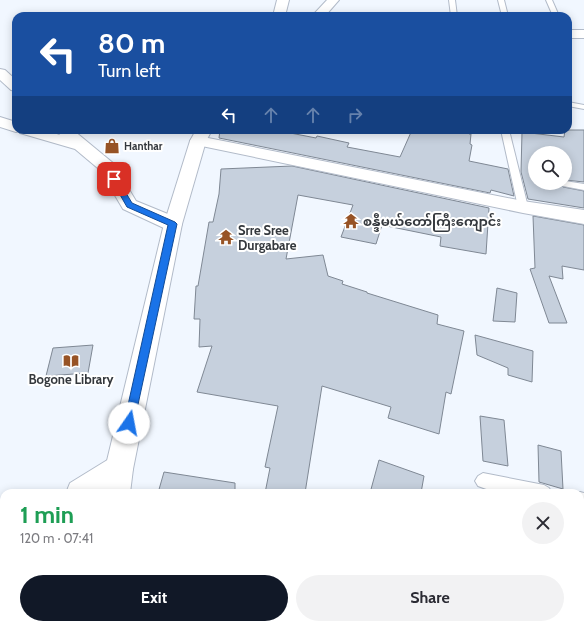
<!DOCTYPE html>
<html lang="en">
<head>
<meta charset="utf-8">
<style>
  body { margin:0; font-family:Cabin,"Noto Sans Myanmar",sans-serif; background:#f2f2f3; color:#2b2b33; height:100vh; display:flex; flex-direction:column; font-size:15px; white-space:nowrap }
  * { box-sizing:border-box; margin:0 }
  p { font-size:13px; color:#7c7c81 }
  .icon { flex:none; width:22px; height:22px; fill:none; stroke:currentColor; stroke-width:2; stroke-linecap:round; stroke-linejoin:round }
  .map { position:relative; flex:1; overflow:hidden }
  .drawer { position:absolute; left:0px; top:489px; width:584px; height:140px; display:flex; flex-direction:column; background:#fff; border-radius:12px 12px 0 0; box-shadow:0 2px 10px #0003 }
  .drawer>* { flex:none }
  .guide { position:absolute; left:12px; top:12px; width:560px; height:122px; border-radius:12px; box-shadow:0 2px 10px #0003; background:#1a4fa0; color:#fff; overflow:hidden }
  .fabs { position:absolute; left:528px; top:146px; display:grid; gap:8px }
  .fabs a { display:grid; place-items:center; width:44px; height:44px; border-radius:50%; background:#fff; box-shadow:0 2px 10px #0003; font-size:20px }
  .pin { position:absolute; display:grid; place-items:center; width:34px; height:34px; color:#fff; margin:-17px; border-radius:8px; box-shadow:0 2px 6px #0006 }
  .me { position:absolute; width:44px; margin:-22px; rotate:12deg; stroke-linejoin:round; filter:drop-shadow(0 0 3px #0008) }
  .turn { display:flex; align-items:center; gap:14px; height:84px; padding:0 20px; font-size:18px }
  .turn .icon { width:52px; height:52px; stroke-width:2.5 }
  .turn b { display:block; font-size:28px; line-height:34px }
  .lanes { display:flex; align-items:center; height:38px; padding:0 20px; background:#0003; justify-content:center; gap:20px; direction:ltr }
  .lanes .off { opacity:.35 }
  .round { display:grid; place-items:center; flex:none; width:42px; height:42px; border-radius:21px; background:#f2f2f3 }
  .headline { display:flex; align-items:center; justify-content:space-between; height:68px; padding:0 20px }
  h1 { font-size:24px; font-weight:700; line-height:30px; color:#1e9e55 }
  .primary-button { display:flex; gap:8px; margin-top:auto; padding:8px 20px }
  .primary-button a { flex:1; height:46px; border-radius:24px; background:#111827; color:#fff; font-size:16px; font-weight:700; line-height:46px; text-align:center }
  .primary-button a+a { background:#f2f2f3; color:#2b2b33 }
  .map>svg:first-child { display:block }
</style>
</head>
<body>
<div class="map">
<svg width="584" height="629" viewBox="0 0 584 629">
  <rect width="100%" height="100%" fill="#f1f7ff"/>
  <path fill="#f9b48a" d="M4 525V625H67L66 629H0V528Z"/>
  <g fill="#c6d0dd" stroke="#7f8894">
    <path d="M220 130H275L316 138 317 136 349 143 347 147 400 157 412 130H469V134H471L470 144 472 145 469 161 508 169 514 196 491 190 490 193 219 138Z"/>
    <path d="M565 130H584V182L565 180V153H535V183H560L563 187 584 191V208L528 199 521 172 522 132 564 137Z"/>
    <path d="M292 166 489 208 486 254 440 246 441 237 382 225 376 244 341 237 353 205 298 195 286 259 323 255 328 276 343 281 342 284 367 292V293L438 315 437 324 464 331 451 394 446 392 439 434 388 418 391 407 322 386 305 493H265L270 468 265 467 278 406 197 392 212 346 199 347 200 319H194L196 286H198L209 222H213L219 194 221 169Z"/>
    <path d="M533 216 584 225V270L562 266 563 279 549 276 567 323H549L530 269 535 268Z"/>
    <path d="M497 288 517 293 515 322 493 321Z"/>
    <path d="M475 335 533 351 532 382 508 375V368L477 355Z"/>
    <path d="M93 345 88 373 46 376 53 348Z"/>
    <path d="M480 416 504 420 508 466 483 461Z"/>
    <path d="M538 445 561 451 563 489 539 482Z"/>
    <path d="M379 460 424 476 421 493H370Z"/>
    <path d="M164 472 235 483V493H158Z"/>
  </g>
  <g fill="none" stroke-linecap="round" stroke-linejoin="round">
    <defs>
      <g id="service">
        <path d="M449 0H455L457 16H451Z"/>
        <path d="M498 0H504L508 16H502Z"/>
        <path d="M546 0H552L559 16H553Z"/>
        <path d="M568 102 584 105V109L568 106Z"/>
        <path d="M501 130H509L528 207 527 209 523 210 518 207Z"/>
        <path d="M565 181 584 184V190L563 186 561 184 565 183Z"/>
        <path d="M483 473 544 485 549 488 552 493C527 493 501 496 478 486L475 481 478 476Z"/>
        <path d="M580 492 584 493V509L580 508V493H578Z"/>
      </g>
      <g id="minor">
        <rect x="568" y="30" width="16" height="8"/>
        <path d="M0 69 5 70 16 80V91L11 90 0 80Z"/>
        <path d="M0 117 16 122V130H43L60 135 56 130H73L113 163 136 201 180 219 182 224 180 229 173 231 166 229 123 209 100 170 75 149 20 133 19 131 16 132 0 127Z"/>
        <path d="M198 136 523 201 584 210V224L523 213 192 144 190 141 192 138Z"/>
        <path d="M119 455 129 459 133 469 129 479 106 493H66L70 483 109 459Z"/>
        <path d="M4 525V556L0 558V527Z"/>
      </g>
      <path id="secondary" d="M277 0H289L285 16H273Z"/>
      <g id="primary">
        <path d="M327 0H339L325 16H312Z"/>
        <path d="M196 130H212L206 141 182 224 133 469 130 493H102L105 469 164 224 190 141Z"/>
        <path d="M83 625H115L114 629H82Z"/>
      </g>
    </defs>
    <use href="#service" stroke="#b2bbc9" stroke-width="2"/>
    <use href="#minor" stroke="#b2bbc9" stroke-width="2"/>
    <use href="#secondary" stroke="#b2bbc9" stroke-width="2"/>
    <use href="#primary" stroke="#b2bbc9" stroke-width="2"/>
    <use href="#service" fill="#fff" fill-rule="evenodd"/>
    <use href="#minor" fill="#fff" fill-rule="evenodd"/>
    <use href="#secondary" fill="#fff" fill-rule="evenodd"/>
    <use href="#primary" fill="#fff" fill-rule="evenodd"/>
  </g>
  <path fill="#1a73e8" stroke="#114b97" d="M114 177 117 178 132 203 175 222 177 224 134 423 133 427 129 428 125 427 124 423 168 225 127 207 111 179Z"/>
  <defs>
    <symbol id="shop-bare" viewBox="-9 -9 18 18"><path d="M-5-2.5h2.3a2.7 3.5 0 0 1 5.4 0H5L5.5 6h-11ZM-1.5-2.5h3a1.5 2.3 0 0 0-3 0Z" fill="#975325" stroke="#fff" stroke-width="2.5" paint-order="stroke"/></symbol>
    <symbol id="temple-bare" viewBox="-9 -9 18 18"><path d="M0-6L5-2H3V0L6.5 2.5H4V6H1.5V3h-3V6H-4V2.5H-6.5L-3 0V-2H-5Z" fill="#975325" stroke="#fff" stroke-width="2.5" paint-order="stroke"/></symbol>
    <symbol id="library-bare" viewBox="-9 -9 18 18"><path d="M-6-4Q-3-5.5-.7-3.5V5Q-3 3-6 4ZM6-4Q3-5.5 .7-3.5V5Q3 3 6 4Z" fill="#975325" stroke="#fff" stroke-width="2.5" paint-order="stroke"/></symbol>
  </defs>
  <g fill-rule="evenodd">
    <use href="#shop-bare" x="101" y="135" width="22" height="22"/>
    <use href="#temple-bare" x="340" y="210" width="22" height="22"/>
    <use href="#temple-bare" x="215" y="226" width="22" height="22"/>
    <use href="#library-bare" x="60" y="350" width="22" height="22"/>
  </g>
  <g text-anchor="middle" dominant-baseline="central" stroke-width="4" stroke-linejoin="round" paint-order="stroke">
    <g font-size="11" font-weight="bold" fill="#34383d" stroke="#fff" text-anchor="start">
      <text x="124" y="146">Hanthar</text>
    </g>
    <g font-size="13" font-weight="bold" fill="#34383d" stroke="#fff" text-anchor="start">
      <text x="363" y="221">စန္ဒီမယ်တော်ကြီးကျောင်း</text>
      <text x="238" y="230">Srre Sree<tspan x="238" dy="15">Durgabare</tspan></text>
      <text x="71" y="379" text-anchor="middle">Bogone Library</text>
    </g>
  </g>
</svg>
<div class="fabs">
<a><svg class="icon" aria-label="search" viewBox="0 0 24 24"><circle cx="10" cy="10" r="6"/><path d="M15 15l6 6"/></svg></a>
</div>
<div class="pin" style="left:114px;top:179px;background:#d93025"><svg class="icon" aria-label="arrive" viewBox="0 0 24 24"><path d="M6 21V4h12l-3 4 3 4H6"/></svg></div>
<svg class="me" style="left:129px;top:423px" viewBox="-20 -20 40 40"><circle r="19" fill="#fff"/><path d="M0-13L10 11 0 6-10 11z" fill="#1a73e8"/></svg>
<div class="guide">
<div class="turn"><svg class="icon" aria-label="left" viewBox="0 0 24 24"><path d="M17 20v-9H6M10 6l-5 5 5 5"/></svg><div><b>80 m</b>Turn left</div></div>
<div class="lanes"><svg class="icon" aria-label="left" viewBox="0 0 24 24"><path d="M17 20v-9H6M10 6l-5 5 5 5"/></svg><svg class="icon off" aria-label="ahead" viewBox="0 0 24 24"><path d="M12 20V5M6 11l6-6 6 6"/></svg><svg class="icon off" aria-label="ahead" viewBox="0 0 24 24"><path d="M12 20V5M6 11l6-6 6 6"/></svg><svg class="icon off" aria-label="right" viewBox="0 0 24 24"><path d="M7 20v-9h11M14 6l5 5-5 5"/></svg></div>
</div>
<section class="drawer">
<div class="headline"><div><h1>1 min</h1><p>120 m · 07:41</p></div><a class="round"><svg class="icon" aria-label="close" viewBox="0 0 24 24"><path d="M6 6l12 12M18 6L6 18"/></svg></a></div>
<div class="primary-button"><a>Exit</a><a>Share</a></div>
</section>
</div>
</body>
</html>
